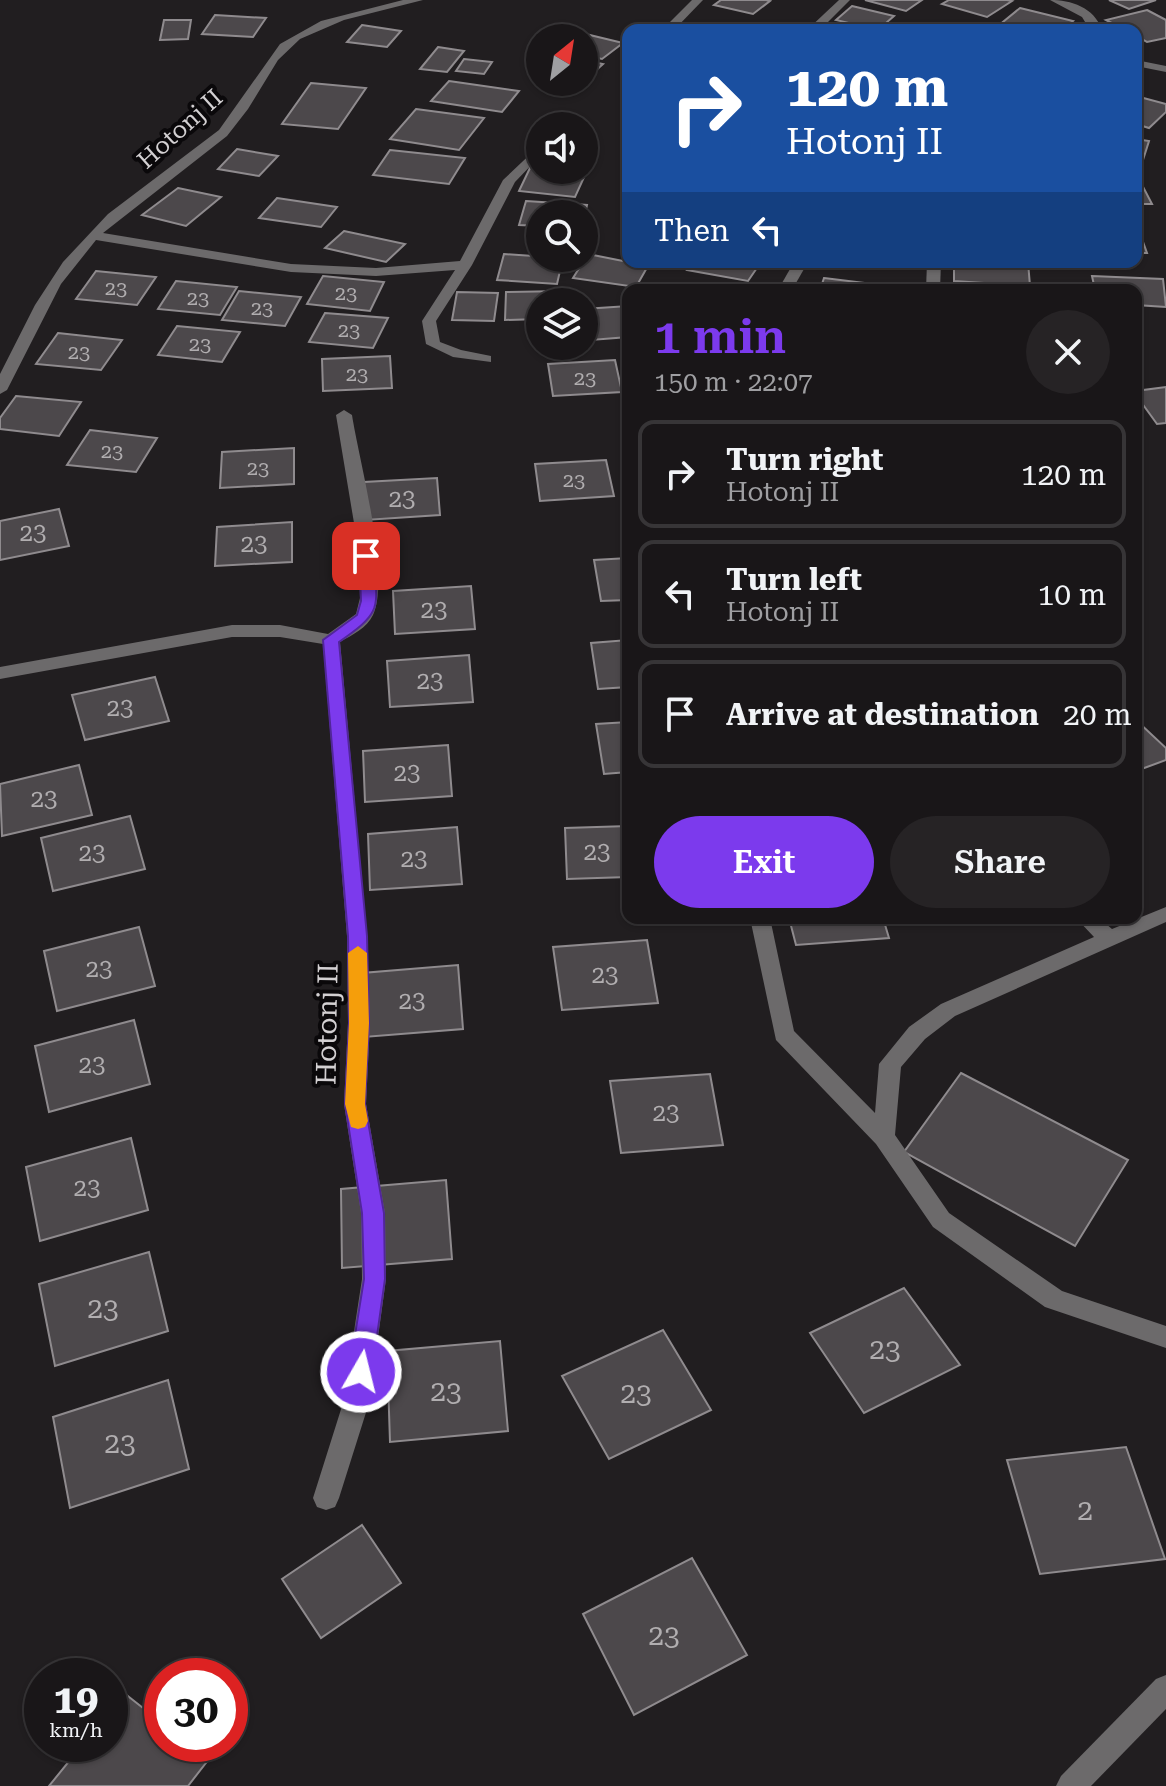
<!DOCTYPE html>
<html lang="en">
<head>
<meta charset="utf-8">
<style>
  body { margin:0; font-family:"Roboto Serif",serif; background:#262325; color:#f1f3f6; height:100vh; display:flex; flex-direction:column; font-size:30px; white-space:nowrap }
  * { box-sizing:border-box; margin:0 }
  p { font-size:26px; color:#9f9fa2 }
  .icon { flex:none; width:44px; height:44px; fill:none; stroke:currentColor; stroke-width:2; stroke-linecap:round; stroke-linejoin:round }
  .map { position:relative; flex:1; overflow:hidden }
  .side { position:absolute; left:622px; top:284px; width:520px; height:640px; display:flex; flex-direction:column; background:#191618; border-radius:16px; box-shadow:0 2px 6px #0004,0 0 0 2px #373537 }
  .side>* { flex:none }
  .guide { position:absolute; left:622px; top:24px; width:520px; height:244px; border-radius:16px; box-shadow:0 2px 6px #0004,0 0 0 2px #373537; background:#1a4fa0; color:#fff; overflow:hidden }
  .needle { width:52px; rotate:30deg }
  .buttons { position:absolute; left:526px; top:24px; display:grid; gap:16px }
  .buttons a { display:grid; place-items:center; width:72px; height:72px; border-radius:50%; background:#191618; box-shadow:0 2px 6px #0004,0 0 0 2px #373537; font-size:40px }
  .speed { position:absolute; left:24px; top:1658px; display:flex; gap:16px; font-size:40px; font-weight:700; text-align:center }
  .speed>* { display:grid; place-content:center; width:104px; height:104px; border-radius:50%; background:#191618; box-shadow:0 2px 6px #0004,0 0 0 2px #373537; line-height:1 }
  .speed small { font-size:20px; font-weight:400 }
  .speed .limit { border:12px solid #d22; background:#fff; color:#111 }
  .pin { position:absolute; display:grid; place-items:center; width:68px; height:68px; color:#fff; margin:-34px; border-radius:16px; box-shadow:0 4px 12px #0006 }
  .me { position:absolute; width:88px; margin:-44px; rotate:8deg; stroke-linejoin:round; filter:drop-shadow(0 0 6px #0008) }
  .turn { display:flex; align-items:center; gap:28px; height:168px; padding:0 32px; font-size:36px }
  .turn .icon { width:104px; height:104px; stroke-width:2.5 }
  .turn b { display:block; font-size:56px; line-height:68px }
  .then { display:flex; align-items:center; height:76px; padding:0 32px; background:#0003; gap:16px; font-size:30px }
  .round { display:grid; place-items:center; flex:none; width:84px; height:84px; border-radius:42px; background:#262325 }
  .summary { display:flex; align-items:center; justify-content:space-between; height:136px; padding:0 32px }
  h1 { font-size:48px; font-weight:600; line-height:60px; color:#7c3aed }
  .cta { display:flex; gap:16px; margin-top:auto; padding:16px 32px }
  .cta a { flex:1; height:92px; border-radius:48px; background:#7c3aed; color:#fff; font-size:32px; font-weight:600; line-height:92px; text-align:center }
  .cta a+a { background:#262325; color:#f1f3f6 }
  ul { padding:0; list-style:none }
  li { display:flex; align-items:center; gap:24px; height:108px; margin:0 16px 12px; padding:0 16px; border:4px solid #373537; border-radius:16px }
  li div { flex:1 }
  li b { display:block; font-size:30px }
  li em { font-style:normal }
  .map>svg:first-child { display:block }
</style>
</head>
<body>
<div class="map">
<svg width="1166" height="1786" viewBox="0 0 1166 1786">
  <rect width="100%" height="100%" fill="#211e20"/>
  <g fill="#4c484b" stroke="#8f8b8e" stroke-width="2">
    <path d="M721 0H766L770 1 753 14 714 5Z"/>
    <path d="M865 0H922L906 11Z"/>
    <path d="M949 0H1007L1012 1 987 17 942 4Z"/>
    <path d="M1109 0H1156L1129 9Z"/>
    <path d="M852 6 894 16 878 30 836 20Z"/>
    <path d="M1020 8 1073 21 1063 30H1014L998 26Z"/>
    <path d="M1147 10 1166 20V38L1147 42 1136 36V30H1125L1106 20Z"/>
    <path d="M215 15 266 18 253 37 202 34Z"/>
    <path d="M164 20H191L188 39 160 40Z"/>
    <path d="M362 25 401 31 387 47 347 42Z"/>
    <path d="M565 29 623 43 602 59 584 55V38H553Z"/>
    <path d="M438 47 464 51 447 72 420 69Z"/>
    <path d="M464 59 492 62 484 74 456 71Z"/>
    <path d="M584 60 603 64 584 81Z"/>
    <path d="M449 81 519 91 502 112 431 101Z"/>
    <path d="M311 83 366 88 338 129 282 124Z"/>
    <path d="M1136 96 1166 104V112L1149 128 1136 124Z"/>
    <path d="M416 109 484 118 459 150 390 139Z"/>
    <path d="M1136 139 1149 141 1143 160 1136 159Z"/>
    <path d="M237 149 278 156 259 176 218 169Z"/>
    <path d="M390 150 465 158 449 184 373 175Z"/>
    <path d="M530 168 540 170 586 173 575 197 519 191Z"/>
    <path d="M1136 181H1140L1152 204H1136Z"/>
    <path d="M178 188 221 197 186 226 142 215Z"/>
    <path d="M277 198 337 207 321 227 259 218Z"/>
    <path d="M526 201 587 205 584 219V214H540V226L519 225Z"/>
    <path d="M1136 228H1138L1147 253H1136Z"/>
    <path d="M344 231 405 244 386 262 325 248Z"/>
    <path d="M504 254 563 258 557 284 497 280Z"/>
    <path d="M588 254 628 262 649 264 636 287 573 278Z"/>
    <path d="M692 262H761L748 281 687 270Z"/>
    <path d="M954 262H1028L1030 286 954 281Z"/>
    <path d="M96 271 156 277 137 305 76 299Z"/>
    <path d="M323 276 384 282 370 311 307 304Z"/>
    <path d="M1092 276 1163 279 1166 307 1136 305V290H1095Z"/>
    <path d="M824 278 898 287 897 290H820Z"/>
    <path d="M176 281 237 287 220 315 158 309Z"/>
    <path d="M239 291 301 297 285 326 222 320Z"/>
    <path d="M563 291 564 302H540V319L505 320 506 292Z"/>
    <path d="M457 292 498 293 494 321 452 320Z"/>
    <path d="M628 306V337L591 340 584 309Z"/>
    <path d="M325 313 388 318 373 348 309 342Z"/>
    <path d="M177 326 240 332 222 362 158 355Z"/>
    <path d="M58 333 122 340 101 370 36 364Z"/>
    <path d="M390 356 392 388 323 391 322 359Z"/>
    <path d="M615 360 622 392 553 396 548 364Z"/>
    <path d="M1166 387V423L1157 424 1136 395V391Z"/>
    <path d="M16 396 81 402 59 436 0 429V418Z"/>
    <path d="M90 430 157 438 136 472 67 465Z"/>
    <path d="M294 448V484L220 488 222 452Z"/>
    <path d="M606 460 614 496 540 501 535 464Z"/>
    <path d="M437 478 440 515 365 520 364 482Z"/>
    <path d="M59 509 69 546 0 560V521Z"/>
    <path d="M292 522V562L215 566 217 527Z"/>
    <path d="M628 558V600L601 601 594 560Z"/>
    <path d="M471 586 475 629 395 634 393 591Z"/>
    <path d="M628 640V687L598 689 591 643Z"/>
    <path d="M469 655 473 702 390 707 387 661Z"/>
    <path d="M155 677 169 721 85 740 72 695Z"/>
    <path d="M1136 720 1166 748V760L1136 771Z"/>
    <path d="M628 722V772L604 774 596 724Z"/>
    <path d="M448 745 452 796 365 802 363 751Z"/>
    <path d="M79 765 92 815 2 836 0 784Z"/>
    <path d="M130 816 145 869 53 891 41 838Z"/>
    <path d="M628 826V877L567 879 565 828Z"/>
    <path d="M457 827 462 884 370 890 368 834Z"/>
    <path d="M789 918H883L889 938 796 945Z"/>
    <path d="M139 927 155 986 57 1011 44 951Z"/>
    <path d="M647 940 658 1003 562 1010 553 947Z"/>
    <path d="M458 965 463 1029 364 1037 362 973Z"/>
    <path d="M134 1020 150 1084 49 1112 35 1046Z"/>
    <path d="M961 1073 1128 1160 1075 1246 904 1152Z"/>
    <path d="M710 1074 723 1145 621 1153 610 1081Z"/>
    <path d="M131 1138 148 1210 40 1241 26 1167Z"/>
    <path d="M446 1180 452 1259 342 1268 341 1189Z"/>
    <path d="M149 1252 168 1331 55 1366 39 1284Z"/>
    <path d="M904 1288 960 1365 864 1413 810 1333Z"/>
    <path d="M663 1330 711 1410 609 1459 562 1376Z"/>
    <path d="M500 1341 508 1431 390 1442 387 1351Z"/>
    <path d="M168 1380 189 1469 70 1508 53 1417Z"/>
    <path d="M1126 1447 1165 1559 1040 1574 1007 1460Z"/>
    <path d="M362 1525 401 1583 321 1638 282 1579Z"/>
    <path d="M692 1558 747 1655 634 1715 583 1614Z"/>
    <path d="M124 1693 162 1723V1744H190L209 1759 188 1786H49L83 1744H110V1711Z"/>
  </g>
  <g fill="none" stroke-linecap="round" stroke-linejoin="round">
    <g fill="#6c6a6b" fill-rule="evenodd">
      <path d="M403 0H423L344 20 300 39 278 60 248 109 227 136 103 233 291 264 376 268 460 261 503 180 540 145V156L515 182 472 265 436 321 440 342 461 350 491 356V362L453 357 426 344 422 321 455 270 376 276 291 272 96 240 61 284 7 390 0 394V374L35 305 63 262 108 214 219 130 280 44 321 21Z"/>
      <path d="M692 0H703L674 30H662Z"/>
      <path d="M839 0H850L820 30H807Z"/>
      <path d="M1050 0C1071 0 1094 7 1102 30H1090L1082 17Z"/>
      <path d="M1136 60 1166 66V72L1136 66Z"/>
      <path d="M628 66V76L620 75V71Z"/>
      <path d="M794 262H808L792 290H778Z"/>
      <path d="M927 262H941L940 290H926Z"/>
      <path d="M344 410 352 415C359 460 391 576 373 615 367 628 352 635 340 642L367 936 370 1023 366 1104 385 1213 386 1279 369 1403 339 1498 335 1507 326 1510 317 1507 313 1498 343 1403 362 1279 361 1213 344 1104 348 1023 347 936 323 644 280 637H232L0 679V667L232 625H280L328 634 356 614 360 598 358 547 336 415Z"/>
      <path d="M1166 907V922L955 1016 925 1039 901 1067 895 1135 949 1213 1062 1291 1166 1326V1348L1045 1307 933 1227 876 1144 776 1040 750 918H770L794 1031 875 1113 879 1064 909 1027 941 1004 1094 937 1076 918H1099L1112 929Z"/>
      <path d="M1166 1675V1709L1091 1786H1056L1061 1776 1156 1679Z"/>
    </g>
  </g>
  <path fill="#7c3aed" stroke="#51269a" stroke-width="2" d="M366 552 374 556C377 609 384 611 339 642L367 936 369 1023 365 1104 384 1213 385 1279 372 1372 369 1379 361 1382 353 1379 349 1372 364 1279 362 1213 345 1104 349 1023 348 936 323 640 357 615 361 601 359 556Z"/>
  <path fill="#f59e0b" d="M358 946 367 953 369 1023 365 1104 368 1121 365 1127 358 1129 351 1127 345 1104 349 1023 348 953Z"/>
  <g text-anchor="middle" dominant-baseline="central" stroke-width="8" stroke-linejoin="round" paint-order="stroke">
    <g font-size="20" fill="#b1aeb0">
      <text x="116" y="288">23</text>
      <text x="346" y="293">23</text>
      <text x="198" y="298">23</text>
      <text x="262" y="308">23</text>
      <text x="349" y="330">23</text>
      <text x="200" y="344">23</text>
      <text x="79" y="352">23</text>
      <text x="357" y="374">23</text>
      <text x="585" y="378">23</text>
      <text x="112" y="451">23</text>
      <text x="258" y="468">23</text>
      <text x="574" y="480">23</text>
    </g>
    <g font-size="24" fill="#d3d0d2" stroke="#0a080a">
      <text transform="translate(180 129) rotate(-42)">Hotonj II</text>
    </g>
    <g font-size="24" fill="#b1aeb0">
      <text x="402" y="499">23</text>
      <text x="33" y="533">23</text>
      <text x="254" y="544">23</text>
      <text x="434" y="610">23</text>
      <text x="430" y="681">23</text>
      <text x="120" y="708">23</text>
      <text x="407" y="773">23</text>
      <text x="44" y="799">23</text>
      <text x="597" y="852">23</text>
      <text x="92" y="853">23</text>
      <text x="414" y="859">23</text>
      <text x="99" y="969">23</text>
      <text x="605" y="975">23</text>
      <text x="412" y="1001">23</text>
      <text x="92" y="1065">23</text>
      <text x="666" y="1113">23</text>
      <text x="87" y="1188">23</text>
    </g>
    <g font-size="28" fill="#d3d0d2" stroke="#0a080a">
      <text transform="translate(327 1024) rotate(-89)">Hotonj II</text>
    </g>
    <g font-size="28" fill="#b1aeb0">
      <text x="103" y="1308">23</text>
      <text x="885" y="1349">23</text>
      <text x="446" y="1391">23</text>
      <text x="636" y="1393">23</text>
      <text x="120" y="1443">23</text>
      <text x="1085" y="1510">2</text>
      <text x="664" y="1635">23</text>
    </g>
  </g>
</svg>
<div class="buttons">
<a><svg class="needle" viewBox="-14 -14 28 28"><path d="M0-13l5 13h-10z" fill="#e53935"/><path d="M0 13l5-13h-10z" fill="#9f9fa2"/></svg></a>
<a><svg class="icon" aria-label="sound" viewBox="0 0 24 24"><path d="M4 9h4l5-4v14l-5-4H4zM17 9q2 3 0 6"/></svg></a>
<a><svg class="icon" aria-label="search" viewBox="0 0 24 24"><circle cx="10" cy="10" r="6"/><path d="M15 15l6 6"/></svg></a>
<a><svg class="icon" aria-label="layers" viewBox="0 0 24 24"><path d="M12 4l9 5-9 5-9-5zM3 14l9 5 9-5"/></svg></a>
</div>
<div class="speed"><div>19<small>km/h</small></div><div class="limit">30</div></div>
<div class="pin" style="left:366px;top:556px;background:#d93025"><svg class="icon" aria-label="arrive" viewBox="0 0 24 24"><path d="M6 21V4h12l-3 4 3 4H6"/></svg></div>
<svg class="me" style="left:361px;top:1372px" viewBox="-20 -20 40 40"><circle r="17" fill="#7c3aed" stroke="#fff" stroke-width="3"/><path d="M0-11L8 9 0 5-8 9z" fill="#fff"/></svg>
<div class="guide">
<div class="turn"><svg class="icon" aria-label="right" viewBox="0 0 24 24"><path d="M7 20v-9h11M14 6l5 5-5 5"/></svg><div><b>120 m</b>Hotonj II</div></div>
<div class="then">Then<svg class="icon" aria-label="left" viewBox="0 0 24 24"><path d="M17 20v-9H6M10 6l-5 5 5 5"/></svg></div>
</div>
<section class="side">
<div class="summary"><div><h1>1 min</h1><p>150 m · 22:07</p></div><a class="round"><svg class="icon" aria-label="close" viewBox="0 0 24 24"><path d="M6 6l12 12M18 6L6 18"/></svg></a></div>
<ul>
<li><svg class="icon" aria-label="right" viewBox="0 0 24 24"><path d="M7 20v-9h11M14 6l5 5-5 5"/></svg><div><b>Turn right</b><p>Hotonj II</p></div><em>120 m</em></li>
<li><svg class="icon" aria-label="left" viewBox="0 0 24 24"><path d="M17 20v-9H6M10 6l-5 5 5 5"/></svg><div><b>Turn left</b><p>Hotonj II</p></div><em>10 m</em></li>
<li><svg class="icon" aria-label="arrive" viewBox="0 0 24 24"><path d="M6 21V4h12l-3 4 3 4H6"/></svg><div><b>Arrive at destination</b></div><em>20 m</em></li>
</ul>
<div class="cta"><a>Exit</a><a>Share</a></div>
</section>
</div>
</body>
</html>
